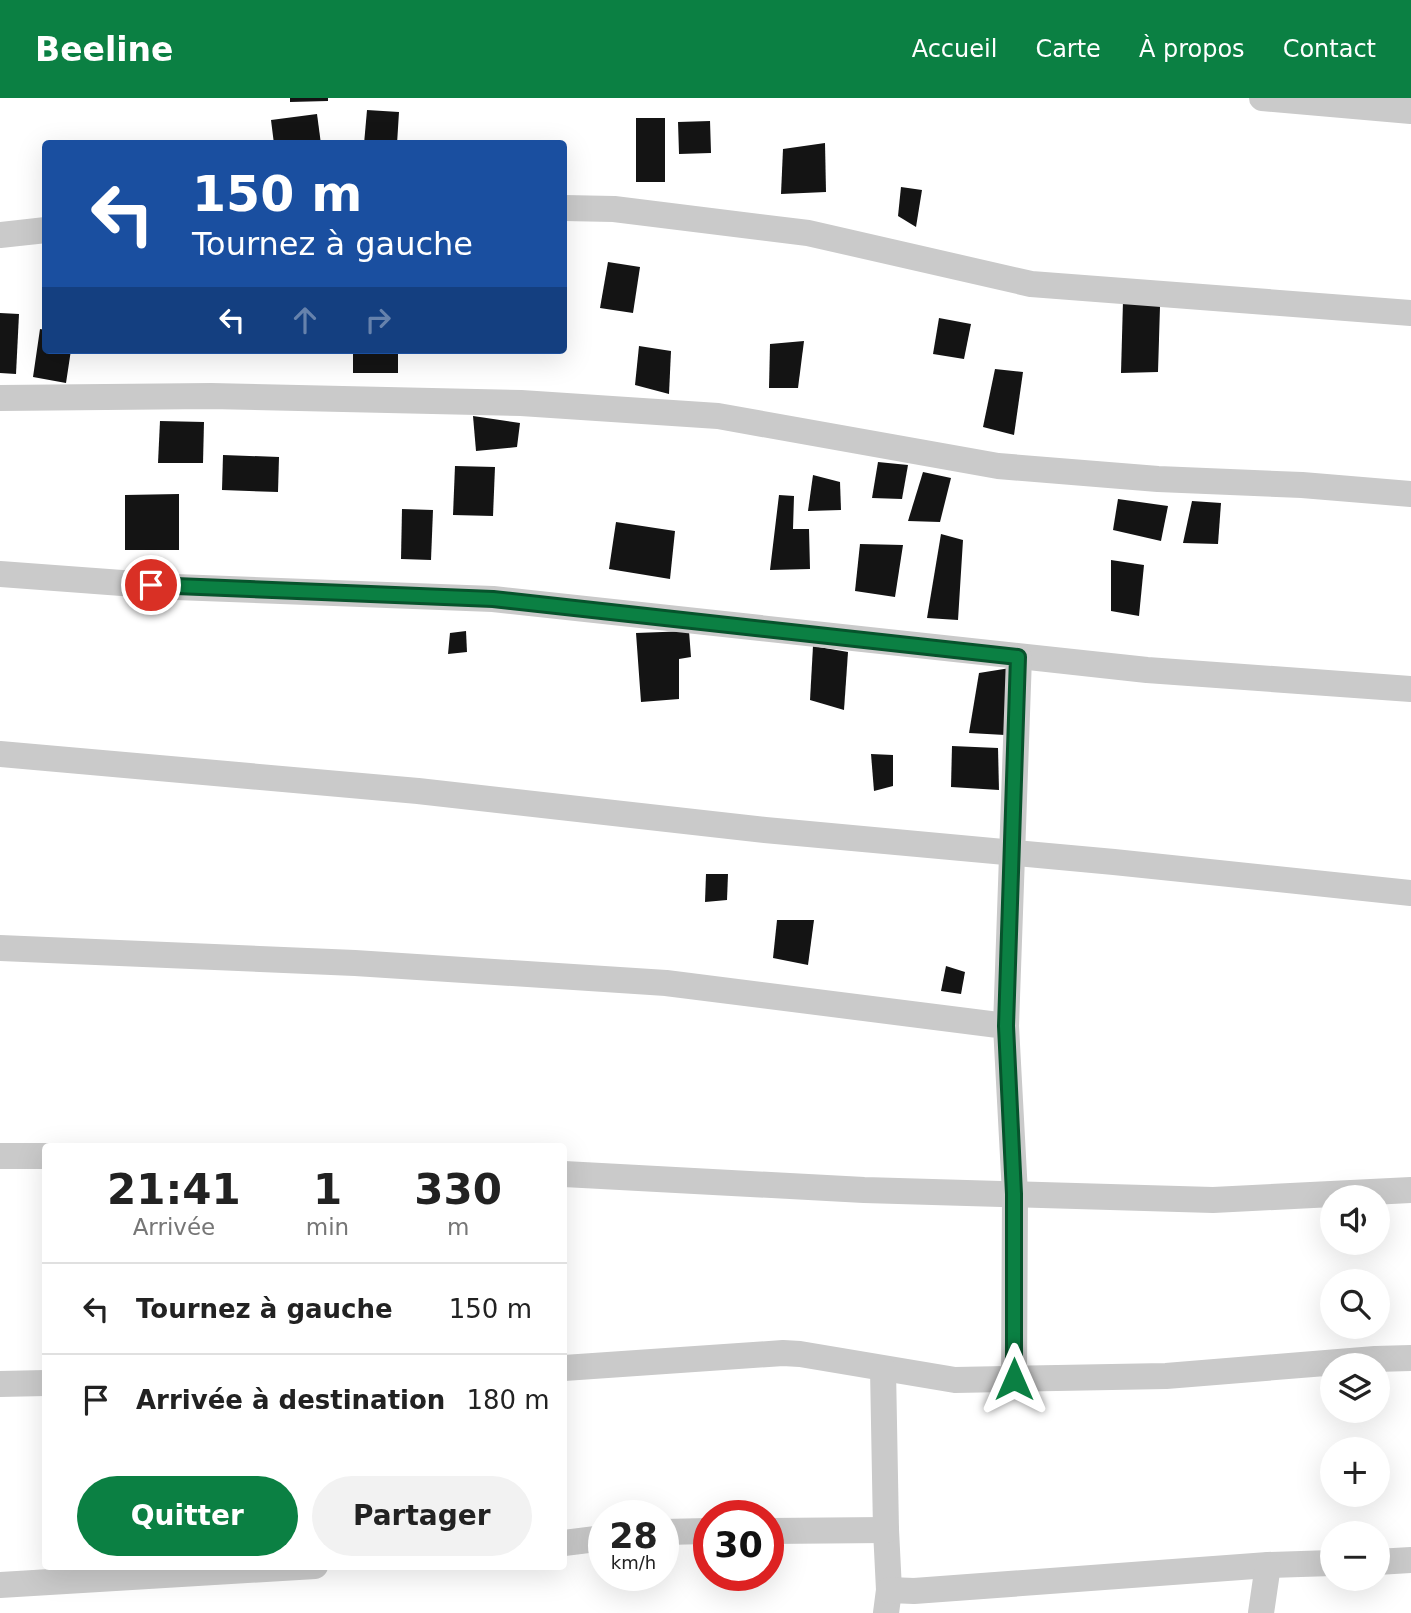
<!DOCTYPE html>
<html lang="fr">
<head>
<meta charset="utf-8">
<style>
  body { margin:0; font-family:"DejaVu Sans",sans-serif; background:#f2f2f2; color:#222; height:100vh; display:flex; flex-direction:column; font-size:26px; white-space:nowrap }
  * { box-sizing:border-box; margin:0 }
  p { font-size:23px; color:#767676 }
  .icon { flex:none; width:38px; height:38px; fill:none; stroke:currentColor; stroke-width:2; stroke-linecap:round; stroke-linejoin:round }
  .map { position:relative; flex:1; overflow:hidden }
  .drawer { position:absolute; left:42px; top:1045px; width:525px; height:427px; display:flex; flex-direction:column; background:#fff; border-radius:7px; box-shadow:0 7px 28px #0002 }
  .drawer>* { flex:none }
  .top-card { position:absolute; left:42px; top:42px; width:525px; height:214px; border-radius:7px; box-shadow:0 7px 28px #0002; background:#1a4fa0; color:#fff; overflow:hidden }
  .buttons { position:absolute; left:1320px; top:1087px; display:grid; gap:14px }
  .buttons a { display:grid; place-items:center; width:70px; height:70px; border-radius:50%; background:#fff; box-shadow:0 7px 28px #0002; font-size:35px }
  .speed { position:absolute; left:588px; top:1402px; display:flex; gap:14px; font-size:35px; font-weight:700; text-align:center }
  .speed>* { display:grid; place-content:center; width:91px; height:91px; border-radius:50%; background:#fff; box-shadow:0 7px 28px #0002; line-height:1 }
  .speed small { font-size:18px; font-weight:400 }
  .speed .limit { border:10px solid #d22; background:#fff; color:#111 }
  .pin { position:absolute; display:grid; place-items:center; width:60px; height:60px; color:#fff; margin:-30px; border:4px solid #fff; border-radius:50%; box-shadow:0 2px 7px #0007 }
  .me { position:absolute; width:77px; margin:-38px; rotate:0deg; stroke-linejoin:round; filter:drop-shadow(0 0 5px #0008) }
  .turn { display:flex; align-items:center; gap:24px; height:147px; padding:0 35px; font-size:32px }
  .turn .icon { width:91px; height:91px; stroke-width:2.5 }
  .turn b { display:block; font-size:49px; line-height:60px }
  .lanes { display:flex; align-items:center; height:66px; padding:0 35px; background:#0003; justify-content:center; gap:35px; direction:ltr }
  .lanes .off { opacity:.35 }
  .eta { display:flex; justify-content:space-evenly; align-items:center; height:119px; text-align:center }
  .eta b { font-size:42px; font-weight:700; line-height:49px }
  .action { display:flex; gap:14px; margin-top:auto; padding:14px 35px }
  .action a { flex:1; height:80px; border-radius:42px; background:#0b8043; color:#fff; font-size:28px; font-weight:700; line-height:80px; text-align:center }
  .action a+a { background:#f2f2f2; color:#222 }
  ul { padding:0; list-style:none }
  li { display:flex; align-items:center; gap:21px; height:91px; padding:0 35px; border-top:2px solid #e0e0e0 }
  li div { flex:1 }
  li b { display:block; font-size:26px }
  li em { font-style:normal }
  header { display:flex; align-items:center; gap:42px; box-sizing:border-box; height:98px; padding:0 35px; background:#0b8043; color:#fff }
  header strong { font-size:33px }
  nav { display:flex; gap:38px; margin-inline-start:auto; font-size:24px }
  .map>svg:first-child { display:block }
</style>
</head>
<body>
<header>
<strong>Beeline</strong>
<nav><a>Accueil</a><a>Carte</a><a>À propos</a><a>Contact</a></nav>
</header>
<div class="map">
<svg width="1411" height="1515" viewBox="0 0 1411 1515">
  <rect width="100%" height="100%" fill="#fff"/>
  <g fill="#141414">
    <path d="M290 0H328V3L290 4Z"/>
    <path d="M367 12 399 14 397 46H364Z"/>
    <path d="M317 16 321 46H274L271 22Z"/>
    <rect x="636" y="20" width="29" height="64"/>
    <path d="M710 23 711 55 679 56 678 24Z"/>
    <path d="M825 45 826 94 781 96 783 51Z"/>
    <path d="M901 89 922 92 916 129 898 118Z"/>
    <path d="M608 164 640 169 633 215 600 210Z"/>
    <path d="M1123 203 1160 208 1158 274 1121 275Z"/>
    <path d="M0 215 19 216 16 276 0 275Z"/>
    <path d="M939 220 971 226 964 261 933 256Z"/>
    <path d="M40 231 46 232V252H71L66 285 33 279Z"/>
    <path d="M804 243 798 290H769L770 246Z"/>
    <path d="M639 248 671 253 669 296 635 287Z"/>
    <rect x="353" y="252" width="45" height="23"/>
    <path d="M995 271 1023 274 1014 337 983 329Z"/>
    <path d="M473 318 520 325 517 349 476 353Z"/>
    <path d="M160 323 204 324 203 365H158Z"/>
    <path d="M223 357 279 359 278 394 222 392Z"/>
    <path d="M878 364 908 367 902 401 872 400Z"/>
    <path d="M455 368 495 369 493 418 453 417Z"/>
    <path d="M923 374 951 380 940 424 908 423Z"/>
    <path d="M813 377 840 384 841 412 808 413Z"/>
    <path d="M179 396V452H125V397Z"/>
    <path d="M779 397 794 398 793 431H809L810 471 770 472Z"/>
    <path d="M1118 401 1168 408 1161 443 1113 432Z"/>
    <path d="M1192 403 1221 405 1218 446 1183 445Z"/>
    <path d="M402 411 433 412 431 462 401 461Z"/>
    <path d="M616 424 675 433 670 481 609 471Z"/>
    <path d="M941 436 963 442 958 522 927 520Z"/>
    <path d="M860 446 903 447 895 499 855 493Z"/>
    <path d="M1111 462 1144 467 1139 518 1111 513Z"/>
    <path d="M466 533 467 554 448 556 450 535Z"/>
    <path d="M689 533 691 559 679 561V601L641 604 636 535Z"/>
    <path d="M813 548 848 554 844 612 810 602Z"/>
    <path d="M1010 570 1005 637 969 635 979 575Z"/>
    <path d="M952 648 998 650 999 692 951 689Z"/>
    <path d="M871 656 893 657V688L874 693Z"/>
    <path d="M706 776H728L727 802 705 804Z"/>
    <path d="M777 822H814L808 867 773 860Z"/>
    <path d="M946 868 965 874 961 896 941 893Z"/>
  </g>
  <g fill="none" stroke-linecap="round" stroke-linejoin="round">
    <g stroke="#cacaca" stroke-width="26">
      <path d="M1262 0 1411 13"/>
      <path d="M564 110 614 111 808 135 1031 186 1411 215"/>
      <path d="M0 137 46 132"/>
      <path d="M0 300 211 298 521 305 718 318 998 368 1158 381 1302 387 1411 396"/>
      <path d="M0 476 176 489 493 501 1147 572 1411 591"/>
      <path d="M0 656 418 693 765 732 1114 764 1411 795"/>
      <path d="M0 850 355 865 666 885 1006 928 1015 1096 1014 1281"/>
      <path d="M1006 928 1019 559"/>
      <path d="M0 1058H46"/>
      <path d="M564 1076 864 1092 1213 1102 1411 1092"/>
      <path d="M564 1270 783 1255 800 1256 955 1282 1166 1278 1375 1261 1411 1260"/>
      <path d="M883 1271 886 1432 889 1492 886 1515"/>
      <path d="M0 1286 46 1285"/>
      <path d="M768 1433 886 1432"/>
      <path d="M663 1434 709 1433"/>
      <path d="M564 1445 604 1440"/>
      <path d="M1377 1464 1411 1462"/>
      <path d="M0 1487 315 1468"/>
      <path d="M889 1492 914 1493 1268 1467 1332 1465"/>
      <path d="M1261 1515 1268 1467"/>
    </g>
  </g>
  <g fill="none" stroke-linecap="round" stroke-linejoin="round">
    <defs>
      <path id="route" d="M151 487 493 501 1018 559 1006 928 1014 1096V1281"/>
    </defs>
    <use href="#route" stroke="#07532c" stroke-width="18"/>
    <use href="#route" stroke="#0b8043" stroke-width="12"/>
  </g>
</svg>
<div class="buttons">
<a><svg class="icon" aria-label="sound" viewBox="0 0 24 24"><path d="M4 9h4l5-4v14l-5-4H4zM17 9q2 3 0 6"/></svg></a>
<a><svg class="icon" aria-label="search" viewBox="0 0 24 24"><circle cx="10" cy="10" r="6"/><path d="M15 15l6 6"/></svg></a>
<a><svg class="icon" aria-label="layers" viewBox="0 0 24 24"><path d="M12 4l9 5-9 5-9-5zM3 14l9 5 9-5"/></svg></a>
<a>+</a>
<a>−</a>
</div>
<div class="speed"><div>28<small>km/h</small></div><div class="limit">30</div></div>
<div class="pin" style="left:151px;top:487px;background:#d93025"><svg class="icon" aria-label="arrive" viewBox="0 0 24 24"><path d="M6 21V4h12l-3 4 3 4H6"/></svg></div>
<svg class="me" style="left:1014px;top:1281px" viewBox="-20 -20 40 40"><path d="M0-17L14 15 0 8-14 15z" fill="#0b8043" stroke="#fff" stroke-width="4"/></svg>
<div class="top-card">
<div class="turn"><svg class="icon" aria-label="left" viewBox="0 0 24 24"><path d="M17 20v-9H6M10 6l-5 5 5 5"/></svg><div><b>150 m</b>Tournez à gauche</div></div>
<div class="lanes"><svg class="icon" aria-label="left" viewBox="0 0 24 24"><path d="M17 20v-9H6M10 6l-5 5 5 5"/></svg><svg class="icon off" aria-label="ahead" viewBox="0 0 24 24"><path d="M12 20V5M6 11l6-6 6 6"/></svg><svg class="icon off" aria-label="right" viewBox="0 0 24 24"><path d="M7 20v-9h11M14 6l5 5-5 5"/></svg></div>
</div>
<section class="drawer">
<div class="eta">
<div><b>21:41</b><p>Arrivée</p></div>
<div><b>1</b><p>min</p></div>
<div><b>330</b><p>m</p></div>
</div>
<ul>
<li><svg class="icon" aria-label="left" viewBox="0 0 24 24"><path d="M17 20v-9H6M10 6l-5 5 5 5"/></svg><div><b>Tournez à gauche</b></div><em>150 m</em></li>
<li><svg class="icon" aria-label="arrive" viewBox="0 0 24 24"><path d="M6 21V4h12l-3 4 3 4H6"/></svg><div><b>Arrivée à destination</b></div><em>180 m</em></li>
</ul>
<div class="action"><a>Quitter</a><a>Partager</a></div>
</section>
</div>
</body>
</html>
